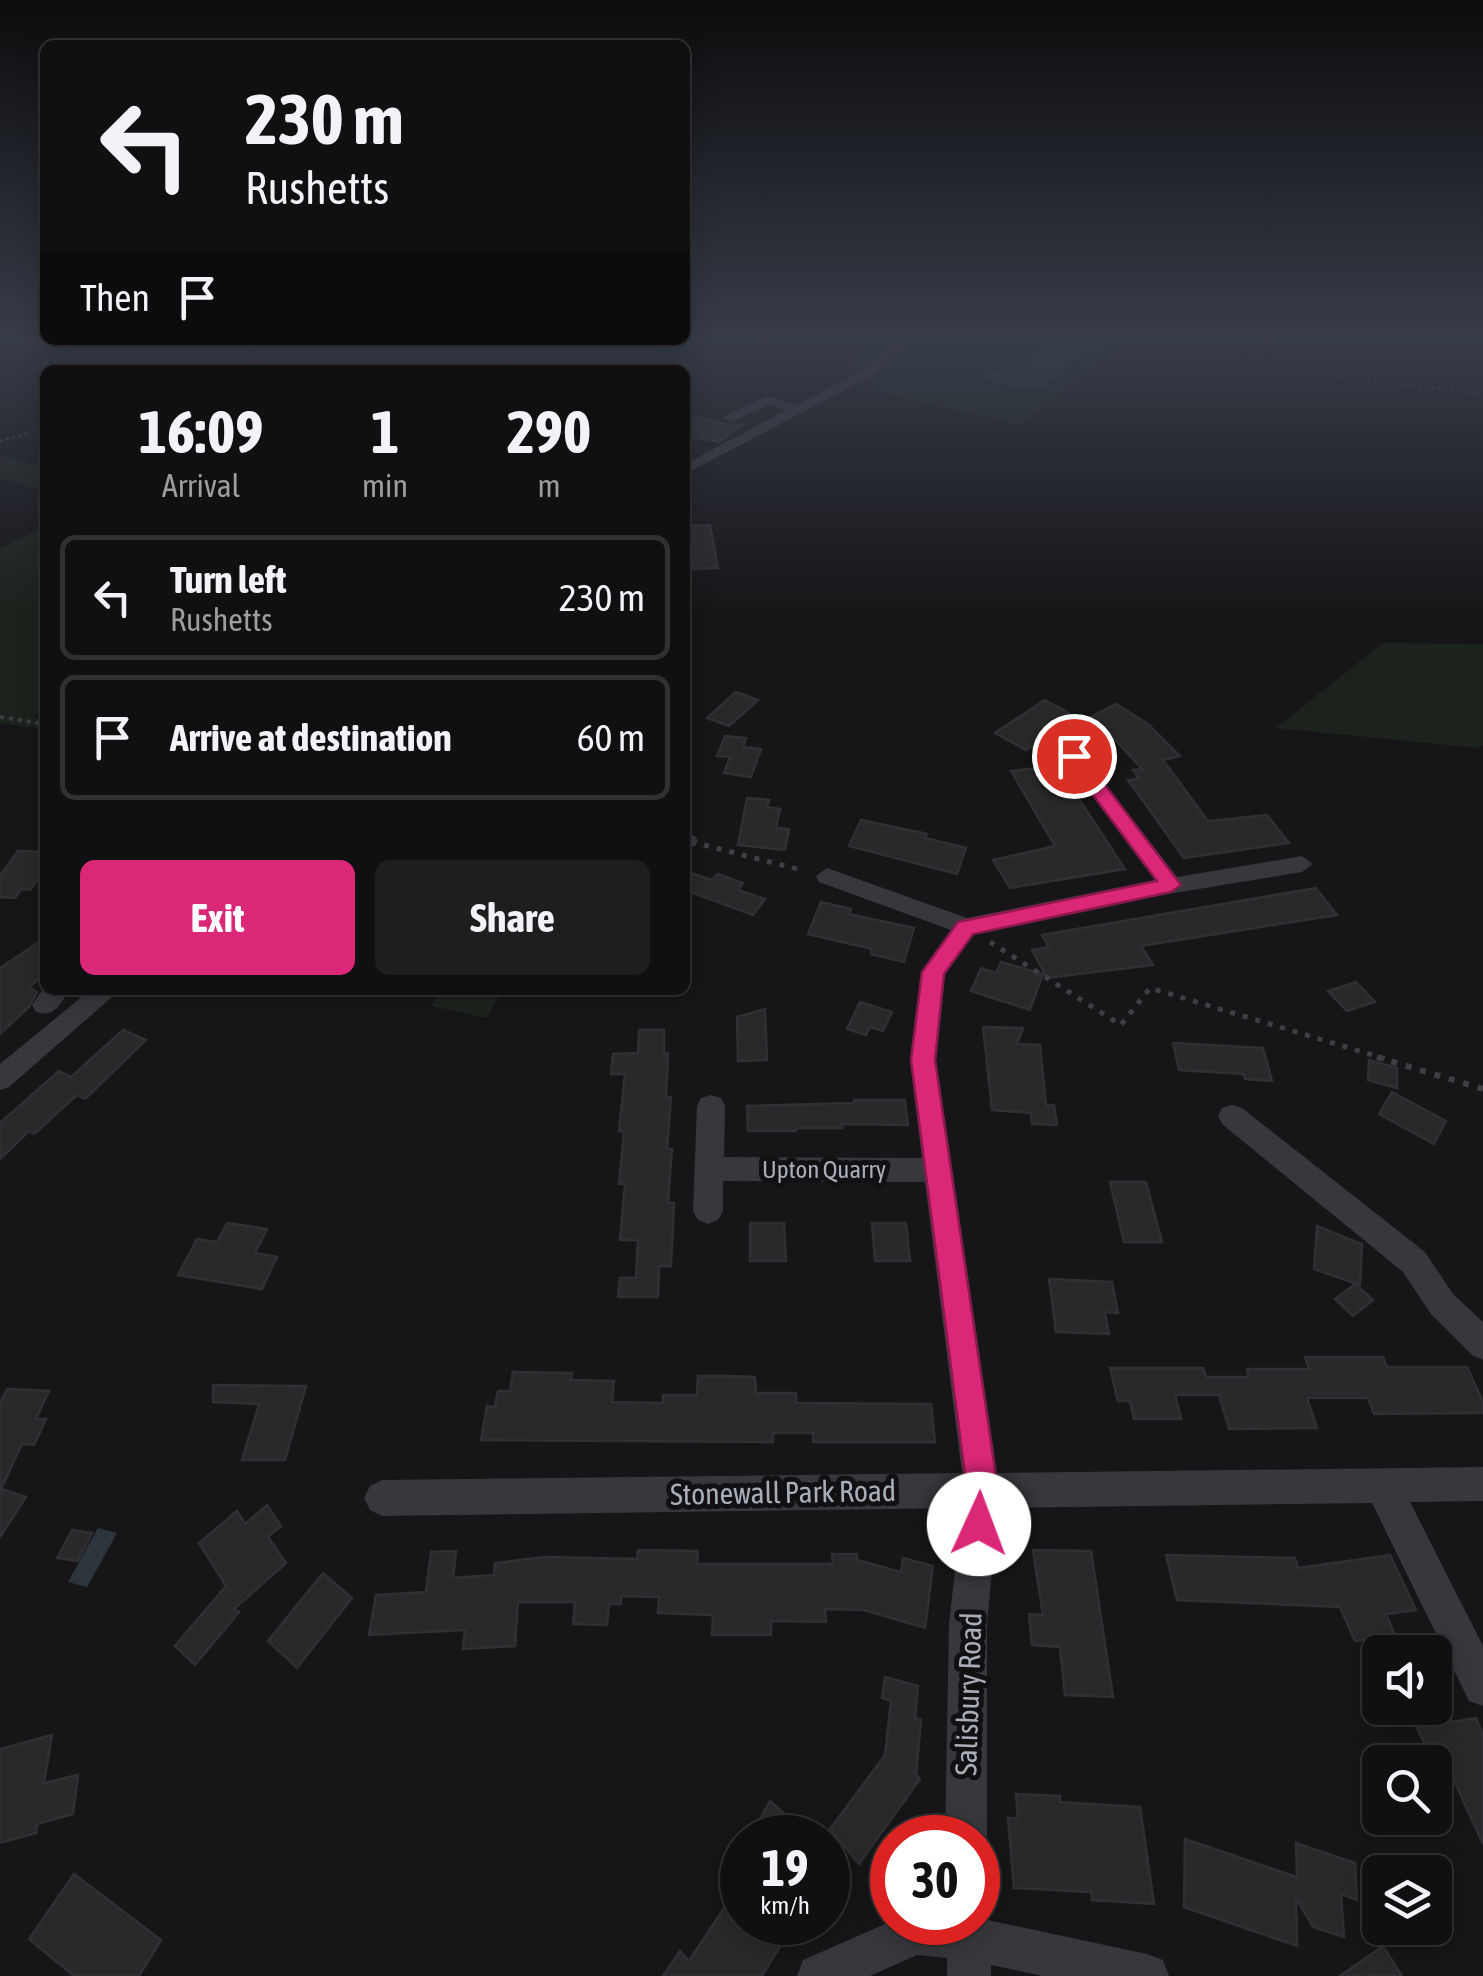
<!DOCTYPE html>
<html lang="en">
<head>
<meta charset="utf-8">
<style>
  body { margin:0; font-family:"Asap Condensed",sans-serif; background:#1e1e20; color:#f1f3f6; height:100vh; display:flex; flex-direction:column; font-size:38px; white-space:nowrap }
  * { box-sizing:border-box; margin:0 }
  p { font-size:32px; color:#9c9d9f }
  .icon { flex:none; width:55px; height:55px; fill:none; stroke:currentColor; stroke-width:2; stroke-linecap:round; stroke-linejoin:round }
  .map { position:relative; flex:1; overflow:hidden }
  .details { position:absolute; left:40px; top:365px; width:650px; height:630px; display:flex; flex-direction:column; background:#101012; border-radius:15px; box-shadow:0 5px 25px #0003,0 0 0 2px #303032 }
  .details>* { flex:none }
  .hud { position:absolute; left:40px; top:40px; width:650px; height:305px; border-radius:15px; box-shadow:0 5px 25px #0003,0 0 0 2px #303032; background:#101012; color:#f1f3f6; overflow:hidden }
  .fabs { position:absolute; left:1362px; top:1635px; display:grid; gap:20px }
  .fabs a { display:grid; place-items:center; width:90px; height:90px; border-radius:15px; background:#101012; box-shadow:0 5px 25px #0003,0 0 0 2px #303032; font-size:50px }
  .speed { position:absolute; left:720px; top:1815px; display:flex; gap:20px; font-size:50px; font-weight:700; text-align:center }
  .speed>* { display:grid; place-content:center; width:130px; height:130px; border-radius:50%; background:#101012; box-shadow:0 5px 25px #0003,0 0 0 2px #303032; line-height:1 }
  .speed small { font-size:25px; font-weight:400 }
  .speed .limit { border:15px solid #d22; background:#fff; color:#111 }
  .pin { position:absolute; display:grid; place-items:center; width:85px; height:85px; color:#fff; margin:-42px; border:5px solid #fff; border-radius:50%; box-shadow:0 2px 10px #0007 }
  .me { position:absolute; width:110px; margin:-55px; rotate:2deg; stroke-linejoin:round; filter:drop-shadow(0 0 8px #0008) }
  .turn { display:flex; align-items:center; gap:35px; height:210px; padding:0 40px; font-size:45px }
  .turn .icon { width:130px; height:130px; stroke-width:2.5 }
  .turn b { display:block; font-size:70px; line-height:85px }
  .then { display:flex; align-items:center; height:95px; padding:0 40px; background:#0003; gap:20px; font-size:38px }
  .eta { display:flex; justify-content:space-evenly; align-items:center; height:170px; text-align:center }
  .eta b { font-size:60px; font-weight:700; line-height:70px }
  .button { display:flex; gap:20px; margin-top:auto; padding:20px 40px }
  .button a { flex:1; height:115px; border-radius:15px; background:#db2777; color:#fff; font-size:40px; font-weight:700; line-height:115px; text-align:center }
  .button a+a { background:#1e1e20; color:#f1f3f6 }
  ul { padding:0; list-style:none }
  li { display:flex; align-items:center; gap:30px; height:125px; margin:0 20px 15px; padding:0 20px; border:5px solid #303032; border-radius:15px }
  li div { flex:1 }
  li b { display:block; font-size:38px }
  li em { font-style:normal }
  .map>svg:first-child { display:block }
</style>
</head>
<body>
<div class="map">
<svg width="1483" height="1976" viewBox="0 0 1483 1976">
  <rect width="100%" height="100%" fill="#161618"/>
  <g fill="#1c231d">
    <path d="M868 336H1139L1020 425 836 382Z"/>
    <path d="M0 455 45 468V491L0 479Z"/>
    <path d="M45 527V704L34 718H45V729L0 723V548Z"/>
    <path d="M1383 643 1483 644V745L1477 748 1276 728Z"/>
    <path d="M440 990H502L487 1018 431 1006Z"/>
  </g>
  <g fill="#2c353c">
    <path d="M1060 336H1121C1112 349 1093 350 1080 358 1071 364 1065 372 1056 379 1034 395 1004 390 983 375L1024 365 1042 348 1041 340Z"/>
    <path d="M98 1528 117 1533 87 1587 68 1582Z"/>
  </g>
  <g fill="#29292c" stroke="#303034" stroke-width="2.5">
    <path d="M685 415 729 425H742L719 442 685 435Z"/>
    <path d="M710 525 718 568 693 569 686 526Z"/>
    <path d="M736 692 758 700 729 726 707 718Z"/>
    <path d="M1045 700 1076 717 1026 750 995 733Z"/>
    <path d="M1116 704 1148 724 1180 756 1163 760 1208 821 1267 815 1289 843 1184 858 1128 780 1139 779 1133 770 1142 769 1109 733 1087 719Z"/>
    <path d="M725 736 746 738 743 747 761 749 751 777 724 773 730 757 717 756Z"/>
    <path d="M1045 767 1064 797 1077 796 1125 869 1010 888 993 860 1055 846 1011 771Z"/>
    <path d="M747 798 769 800 767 807 780 809 776 828 789 829 785 850 738 845Z"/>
    <path d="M861 820 927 834 925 838 966 848 957 874 849 846Z"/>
    <path d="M18 851 45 852V869L30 890 21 889 15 898 0 897V876Z"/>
    <path d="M691 873 712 880 718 874 743 883 738 890 765 899 753 915 685 890Z"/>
    <path d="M1316 888 1337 915 1141 946 1153 965 1047 978 1032 950 1049 947 1042 935Z"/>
    <path d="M821 902 851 909 849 914 914 928 904 962 871 954 872 949 808 934Z"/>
    <path d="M45 938V974L29 987 37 992 29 1007 0 1034V968Z"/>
    <path d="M1001 962 1043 974 1030 1010 971 991 981 968 996 973Z"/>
    <path d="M1356 982 1375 1002 1347 1011 1328 991Z"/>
    <path d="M860 1002 892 1012 883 1031 870 1027 866 1035 847 1029Z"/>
    <path d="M765 1009 767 1060 738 1061 737 1017Z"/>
    <path d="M983 1027 1023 1028 1017 1044 1040 1045 1046 1105H1054L1057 1125 1032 1124 1031 1113 992 1110Z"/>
    <path d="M123 1030 146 1040 85 1099 77 1095 34 1134 29 1131 0 1159V1123L59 1071 71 1077Z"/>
    <path d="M639 1030H664V1053H668L666 1097H671L667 1149H672L668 1203H674L671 1266H659L658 1297H618L620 1278H636L638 1240H620L625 1184H619L624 1132 619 1131 625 1074H611L613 1054 638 1053Z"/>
    <path d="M1173 1043 1263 1048 1272 1081 1245 1079 1244 1074 1179 1070Z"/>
    <path d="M1369 1060 1397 1068V1088L1368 1080Z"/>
    <path d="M1392 1092 1446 1121 1434 1144 1379 1114Z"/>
    <path d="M854 1100H905L908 1125 842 1124V1128H796V1131H748L747 1106 854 1103Z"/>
    <path d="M1110 1182H1146L1162 1242H1124Z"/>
    <path d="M227 1223 267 1229 255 1253 277 1257 262 1289 178 1275 197 1239 217 1242Z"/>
    <path d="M750 1223H784L786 1261H750Z"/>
    <path d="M872 1223H906L910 1261H875Z"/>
    <path d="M1317 1226 1362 1244 1360 1285 1314 1269Z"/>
    <path d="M1049 1279 1112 1282 1118 1313 1105 1312 1109 1334 1056 1332Z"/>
    <path d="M1355 1284 1373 1300 1353 1316 1335 1299Z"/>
    <path d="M1305 1357H1383L1387 1367H1467L1483 1402V1413L1374 1414 1368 1398H1307L1317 1428 1229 1429 1219 1395H1175L1181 1419H1134L1130 1401H1118L1110 1368H1203L1206 1377H1249L1247 1369H1309Z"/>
    <path d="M513 1372 572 1373 571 1380 614 1381 612 1402 663 1403V1395H697L698 1376H726L755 1377 756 1393H796V1403L931 1404 935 1442H813V1433H773V1442L481 1440 487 1406 495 1407 498 1391H510Z"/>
    <path d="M213 1385 306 1386 285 1460H242L259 1404 213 1402Z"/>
    <path d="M7 1389 49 1391 36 1419H46L34 1445 22 1444 1 1489 26 1497 0 1537V1403Z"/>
    <path d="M267 1505 281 1526 268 1537 286 1563 234 1609 239 1612 195 1665 175 1646 226 1586 199 1543 237 1511 245 1524Z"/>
    <path d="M72 1530 92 1533 78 1561 57 1558Z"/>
    <path d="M638 1550 698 1551 697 1564H833L832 1554H857V1560L901 1572 903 1558 933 1566 925 1628 864 1610 825 1609 826 1622 771 1621V1635H712L713 1615 658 1613 659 1597 621 1596V1604H609L607 1625 573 1624 575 1602H518L515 1646 463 1649 465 1630 369 1635 376 1595 426 1592 431 1552 456 1551 453 1578 494 1575 495 1563 544 1557 637 1559Z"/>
    <path d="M1033 1550 1091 1551 1113 1697 1065 1695 1060 1647 1032 1645 1029 1614 1043 1615Z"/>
    <path d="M1166 1555 1295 1558 1298 1568 1390 1555 1416 1610 1386 1614 1395 1635 1355 1641 1340 1607 1177 1600Z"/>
    <path d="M323 1573 352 1598 297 1668 268 1641Z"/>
    <path d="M885 1677 918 1686 915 1718 921 1720 916 1774 920 1779 859 1864 830 1829 885 1755 891 1701 882 1698Z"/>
    <path d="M1408 1708H1445L1452 1722 1476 1718 1483 1734V1844L1446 1763 1433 1762Z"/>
    <path d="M52 1735 44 1783 78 1775 73 1814 37 1824 36 1833 0 1843V1749Z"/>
    <path d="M1016 1794 1060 1796V1802L1140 1807 1154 1904 1092 1900 1091 1892 1014 1888 1008 1818H1018Z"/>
    <path d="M770 1801 812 1838H769L756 1826Z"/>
    <path d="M1185 1839 1297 1877 1296 1843 1355 1863 1357 1900 1341 1894 1344 1937 1313 1927 1296 1898 1297 1946 1184 1907Z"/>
    <path d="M74 1874 161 1940 139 1976H74L29 1939Z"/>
    <path d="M742 1881V1922H776L787 1935 762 1976H663L680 1951 689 1961Z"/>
    <path d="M1383 1946 1402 1976H1340Z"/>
  </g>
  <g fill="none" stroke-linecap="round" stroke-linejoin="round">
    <g stroke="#3d3f44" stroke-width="2.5" stroke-dasharray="2.5 4" stroke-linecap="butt">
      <path d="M1173 336 1245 355 1312 365 1322 374 1483 394"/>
      <path d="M229 370 315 340"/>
      <path d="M0 441 45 428"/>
    </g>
    <path stroke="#3d3f44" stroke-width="4" stroke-dasharray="4 5" stroke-linecap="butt" d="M0 717 45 724"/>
    <g stroke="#3d3f44" stroke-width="5" stroke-dasharray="5 8" stroke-linecap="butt">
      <path d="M704 845 805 871"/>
      <path d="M990 942 1121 1025 1150 988 1386 1059"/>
    </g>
    <path stroke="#3d3f44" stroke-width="6" stroke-dasharray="6 9" stroke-linecap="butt" d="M1377 1057 1483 1089"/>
    <g fill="#37383d" fill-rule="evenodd">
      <path d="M902 336H915L873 375 685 474V464L787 410 769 405 731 422 724 418 726 415 768 396 797 405 865 369Z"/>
      <path d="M1074 751 1081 753 1177 877 1302 856 1313 864 1302 872 1107 904 974 934 945 974 936 1060 997 1473 1483 1467V1501L1410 1502 1483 1646V1706L1469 1701 1372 1503 998 1508 987 1624V1838L978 1854V1838H945L949 1624 962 1508 382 1516 370 1510 364 1498 370 1486 382 1480 962 1473 925 1182 723 1181V1211L718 1220 708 1224 698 1220 693 1211 697 1106 701 1098 711 1095 721 1098 725 1106 724 1157 922 1158 910 1060 921 972 951 930 819 882 816 876 827 868 967 918 1155 880 1064 757Z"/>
      <path d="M685 833 695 836 698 841 695 846 685 848Z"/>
      <path d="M45 986V990H69C61 1004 54 1018 36 1012L32 1005Z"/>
      <path d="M90 990H120L9 1087 0 1090V1064Z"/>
      <path d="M1232 1105 1242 1108 1425 1252 1453 1294 1483 1322V1360L1472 1355 1431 1314 1403 1272 1222 1124 1218 1116 1222 1108Z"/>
      <path d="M978 1908 984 1911 988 1920 1147 1954 1163 1960 1169 1976H1043L991 1965V1976H947V1958L917 1955 870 1976H797L803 1960 892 1921 978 1922Z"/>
    </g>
  </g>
  <linearGradient id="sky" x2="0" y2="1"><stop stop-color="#0c0c0d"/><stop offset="0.55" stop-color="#363c48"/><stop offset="1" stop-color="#363c48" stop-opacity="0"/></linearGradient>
  <rect width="1483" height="613" fill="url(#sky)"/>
  <path fill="#db2777" stroke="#8e194d" stroke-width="2.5" d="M1074 751 1080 752 1181 885 1171 892 973 934 944 974 935 1060 998 1490 990 1535 979 1540 968 1535 963 1524 967 1490 911 1060 922 972 958 922 1157 881 1064 756Z"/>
  <g text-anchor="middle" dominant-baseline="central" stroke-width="10" stroke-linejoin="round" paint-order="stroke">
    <g font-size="25" fill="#a8adb8" stroke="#111113">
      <text x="824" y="1169">Upton Quarry</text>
    </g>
    <g font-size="30" fill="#a8adb8" stroke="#111113">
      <text transform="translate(783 1492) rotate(-1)">Stonewall Park Road</text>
      <text transform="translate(968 1694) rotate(-88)">Salisbury Road</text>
    </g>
  </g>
</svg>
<div class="fabs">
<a><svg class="icon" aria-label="sound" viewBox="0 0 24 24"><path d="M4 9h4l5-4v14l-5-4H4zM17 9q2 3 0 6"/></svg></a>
<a><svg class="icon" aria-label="search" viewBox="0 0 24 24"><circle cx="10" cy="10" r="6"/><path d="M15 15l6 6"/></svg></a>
<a><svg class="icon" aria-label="layers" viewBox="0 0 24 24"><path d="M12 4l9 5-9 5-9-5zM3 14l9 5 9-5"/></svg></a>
</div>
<div class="speed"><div>19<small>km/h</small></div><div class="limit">30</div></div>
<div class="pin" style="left:1074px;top:756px;background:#d93025"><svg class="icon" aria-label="arrive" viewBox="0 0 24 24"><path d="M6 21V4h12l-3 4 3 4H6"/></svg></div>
<svg class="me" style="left:979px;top:1524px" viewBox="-20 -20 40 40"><circle r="19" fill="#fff"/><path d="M0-13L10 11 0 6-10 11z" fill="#db2777"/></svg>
<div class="hud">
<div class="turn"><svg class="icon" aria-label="left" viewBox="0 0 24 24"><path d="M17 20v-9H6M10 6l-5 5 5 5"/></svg><div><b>230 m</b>Rushetts</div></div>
<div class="then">Then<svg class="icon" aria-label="arrive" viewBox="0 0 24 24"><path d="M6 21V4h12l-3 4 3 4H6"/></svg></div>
</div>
<section class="details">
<div class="eta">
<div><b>16:09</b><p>Arrival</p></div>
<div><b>1</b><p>min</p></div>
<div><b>290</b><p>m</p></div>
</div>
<ul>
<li><svg class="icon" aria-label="left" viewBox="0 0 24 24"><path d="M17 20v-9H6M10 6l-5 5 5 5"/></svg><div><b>Turn left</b><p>Rushetts</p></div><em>230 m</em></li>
<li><svg class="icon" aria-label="arrive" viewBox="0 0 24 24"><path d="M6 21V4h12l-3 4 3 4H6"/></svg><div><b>Arrive at destination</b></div><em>60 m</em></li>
</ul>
<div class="button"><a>Exit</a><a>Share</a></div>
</section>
</div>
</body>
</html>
